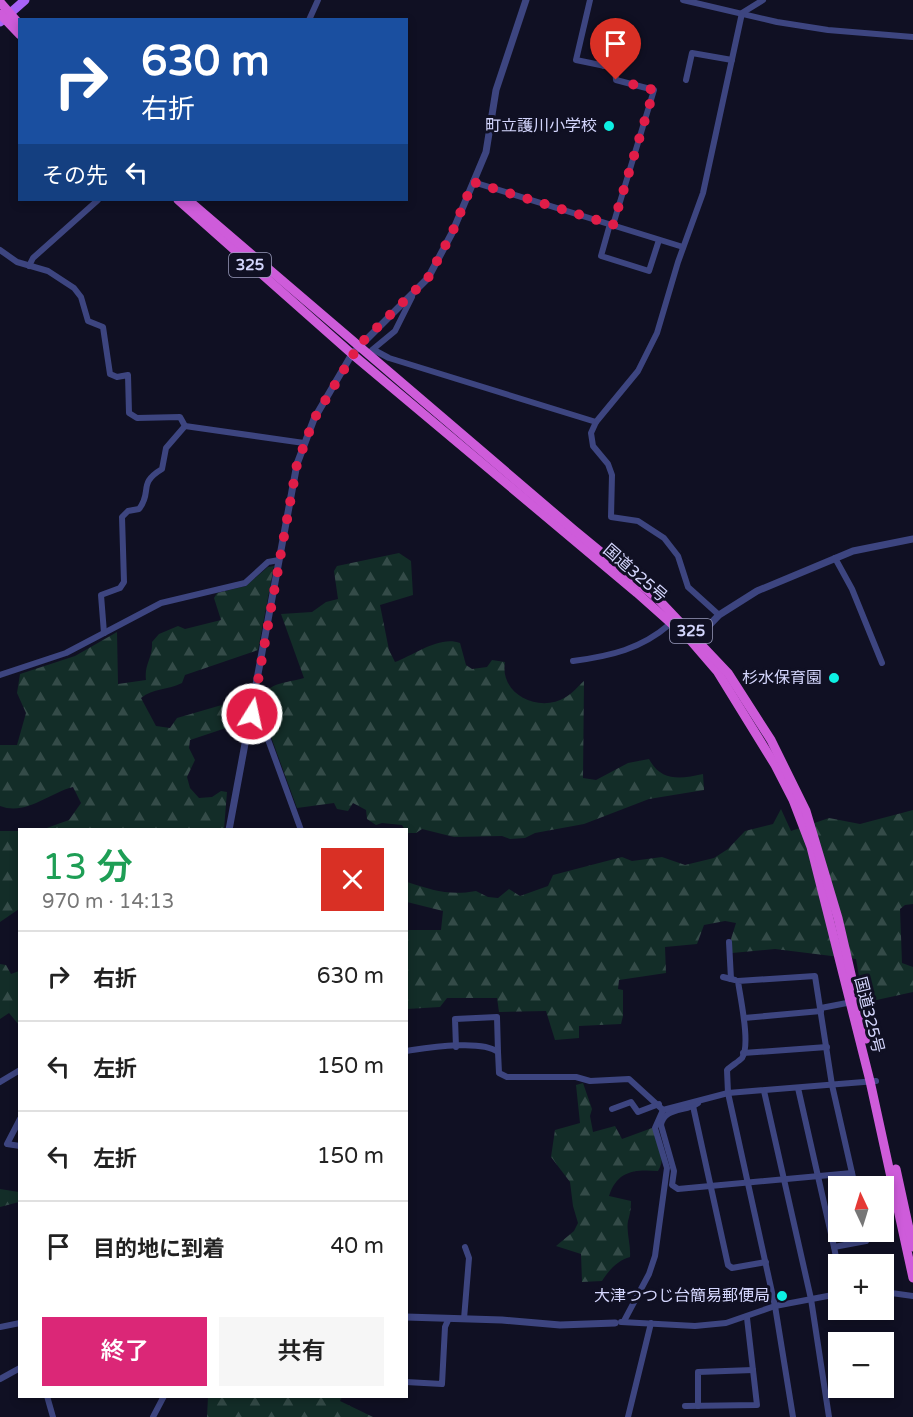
<!DOCTYPE html>
<html lang="ja">
<head>
<meta charset="utf-8">
<style>
  body { margin:0; font-family:"Varela Round","Noto Sans JP",sans-serif; background:#f6f6f6; color:#222; height:100vh; display:flex; flex-direction:column; font-size:22px; white-space:nowrap }
  * { box-sizing:border-box; margin:0 }
  p { font-size:20px; color:#767676 }
  .icon { flex:none; width:33px; height:33px; fill:none; stroke:currentColor; stroke-width:2; stroke-linecap:round; stroke-linejoin:round }
  .map { position:relative; flex:1; overflow:hidden }
  .sheet { position:absolute; left:18px; top:828px; width:390px; height:570px; display:flex; flex-direction:column; background:#fff; border-radius:0px; box-shadow:0 3px 9px #0003 }
  .sheet>* { flex:none }
  .guide { position:absolute; left:18px; top:18px; width:390px; height:183px; border-radius:0px; box-shadow:0 3px 9px #0003; background:#1a4fa0; color:#fff; overflow:hidden }
  .needle { width:39px; rotate:356deg }
  .fabs { position:absolute; left:828px; top:1176px; display:grid; gap:12px }
  .fabs a { display:grid; place-items:center; width:66px; height:66px; border-radius:0px; background:#fff; box-shadow:0 3px 9px #0003; font-size:30px }
  .pin { position:absolute; display:grid; place-items:center; width:51px; height:51px; color:#fff; margin:-62px -26px; border-radius:50% 50% 50% 0; rotate:-45deg; box-shadow:0 0 6px #0007 }
  .pin .icon { rotate:45deg }
  .me { position:absolute; width:66px; margin:-33px; rotate:10deg; stroke-linejoin:round; filter:drop-shadow(0 0 4px #0008) }
  .turn { display:flex; align-items:center; gap:21px; height:126px; padding:0 24px; font-size:27px }
  .turn .icon { width:78px; height:78px; stroke-width:2.5 }
  .turn b { display:block; font-size:42px; line-height:51px }
  .then { display:flex; align-items:center; height:57px; padding:0 24px; background:#0003; gap:12px; font-size:22px }
  .round { display:grid; place-items:center; flex:none; width:63px; height:63px; border-radius:0px; background:#f6f6f6 }
  .headline { display:flex; align-items:center; justify-content:space-between; height:102px; padding:0 24px }
  h1 { font-size:36px; font-weight:600; line-height:45px; color:#1e9e55 }
  .button { display:flex; gap:12px; margin-top:auto; padding:12px 24px }
  .button a { flex:1; height:69px; border-radius:0px; background:#db2777; color:#fff; font-size:24px; font-weight:600; line-height:69px; text-align:center }
  .button a+a { background:#f6f6f6; color:#222 }
  ul { padding:0; list-style:none }
  li { display:flex; align-items:center; gap:18px; height:90px; padding:0 24px; border-top:2px solid #e0e0e0 }
  li div { flex:1 }
  li b { display:block; font-size:22px }
  li em { font-style:normal }
  .map>svg:first-child { display:block }
</style>
</head>
<body>
<div class="map">
<svg width="913" height="1417" viewBox="0 0 913 1417">
  <defs>
    <pattern id="forest-firs" width="22" height="20" patternUnits="userSpaceOnUse" patternTransform="scale(1.5)"><rect width="22" height="20" fill="#132d28"/><path d="M5 1l3.5 6h-7zM16 11l3.5 6h-7z" fill="#344b48"/></pattern>
  </defs>
  <rect width="100%" height="100%" fill="#101023"/>
  <g fill="url(#forest-firs)">
    <path d="M399 553 411 561 413 595 380 605 389 650 395 662C414 655 440 635 460 643L466 665 472 669 487 667 492 660 505 662C499 694 539 714 566 697 573 693 578 686 584 681L583 778 596 780 628 763 649 759C661 782 681 779 703 774L704 790 649 799 584 824 535 833 525 838 510 839 502 836 454 837 422 829 416 833H407L402 825 382 823 376 825 367 819 366 810 353 803 348 811 337 809 334 803 297 808 262 712C262 681 279 685 304 678L281 614 312 612 326 602 338 599 334 571 337 566Z"/>
    <path d="M274 566 258 650 185 675 182 683C168 690 153 688 141 698L156 726 170 728 177 718 239 700 244 711 241 723 190 740 189 748 195 760 187 777 190 788 199 798 212 797 221 791 227 792 224 829H44L69 820 81 803 73 787C49 793 26 816 0 806V745H17L26 713 17 693 20 674 75 656 117 632 118 684 146 680C144 664 153 658 152 642L159 634 178 626 185 629 221 620 214 598 217 593 246 586 268 567Z"/>
    <path d="M781 809 791 831 829 818 860 824 913 810V904L905 905 900 909 902 963 913 967V992L872 1001 862 994 856 959 775 949 732 953 731 939 736 923 725 921 704 925 697 944 665 947 666 973 619 980 618 989 623 990V1016L621 1024 579 1026V1038L555 1040 546 1011 499 1012 497 998H447L440 1007 407 1009 406 930H441L443 911 407 902V882C433 890 448 896 476 891L488 897 498 898 509 889 520 896 548 886 553 875 622 857 632 861 662 857 685 865 714 858 728 849 745 831 773 824Z"/>
    <path d="M0 831H20L19 909 0 922Z"/>
    <path d="M0 964 6 965 11 974 19 971V1025L9 1013 0 1019Z"/>
    <path d="M583 1083 592 1109 590 1116 593 1132 615 1126 622 1139 652 1128 657 1132C660 1145 666 1159 658 1171 634 1169 617 1171 609 1196L631 1201C631 1209 630 1214 628 1221 626 1232 631 1245 630 1257 618 1260 608 1271 602 1281L582 1282 581 1254 556 1246 574 1231 578 1223 573 1206 570 1182 551 1157 555 1130 580 1123 576 1085Z"/>
    <path d="M0 1189 19 1192V1202L0 1207Z"/>
    <path d="M208 1397H342L340 1401 373 1417H207Z"/>
  </g>
  <g fill="none" stroke-linecap="round" stroke-linejoin="round">
    <g stroke="#3d4580" stroke-width="6">
      <path d="M590 0 576 60 615 68 616 80 654 90 613 225"/>
      <path d="M683 0 777 22 828 30 913 37"/>
      <path d="M309 20 318 0"/>
      <path d="M604 66 615 26"/>
      <path d="M686 80 692 53 732 60"/>
      <path d="M473 182 683 247"/>
      <path d="M610 224 601 256 649 271 659 240"/>
      <path d="M0 250 17 262 48 271 74 288 81 297 88 321 103 327 110 374 117 377 128 375 129 413 137 418 180 417 185 426"/>
      <path d="M29 266 33 258 98 200"/>
      <path d="M372 350 395 331 412 297"/>
      <path d="M374 350 389 358 596 422"/>
      <path d="M185 426 304 443"/>
      <path d="M835 558 852 589 882 663"/>
      <path d="M719 615 688 587 678 556 664 538 638 521 611 517 612 475 608 464 593 446 591 433 596 422 638 371 657 333 678 262 703 193 742 13 763 0"/>
      <path d="M104 633 101 595 120 588 124 582 122 517 128 511 139 509C153 491 137 484 162 469L166 448 185 426"/>
      <path d="M573 661C611 656 641 649 670 624"/>
      <path d="M0 675 66 653 161 603 245 583 268 562 279 560"/>
      <path d="M254 701 301 830"/>
      <path d="M729 942 731 979"/>
      <path d="M723 977 735 980"/>
      <path d="M821 1008 852 1002"/>
      <path d="M744 1018 821 1011"/>
      <path d="M456 1047 455 1019 497 1017 498 1052"/>
      <path d="M406 1051C427 1048 481 1039 498 1052L499 1073 507 1077H576L590 1081 629 1079 663 1110"/>
      <path d="M743 1053 827 1047"/>
      <path d="M0 1082 20 1070"/>
      <path d="M798 1088 834 1247"/>
      <path d="M764 1091 811 1299 829 1417"/>
      <path d="M698 1103C686 1112 664 1107 661 1125L674 1171 672 1185 678 1189 852 1173"/>
      <path d="M693 1106 728 1265 732 1268 766 1262"/>
      <path d="M612 1109 631 1102 638 1112 659 1104"/>
      <path d="M20 1119 7 1144 20 1146"/>
      <path d="M838 1267 834 1247 866 1241 865 1232"/>
      <path d="M884 1292 913 1296"/>
      <path d="M464 1319 469 1258 465 1247"/>
      <path d="M624 1321 649 1274 655 1256 667 1168 655 1128 663 1110 728 1093 876 1081"/>
      <path d="M621 1322 695 1326 726 1323 775 1306 838 1294"/>
      <path d="M0 1327 20 1323"/>
      <path d="M0 1379 20 1368"/>
      <path d="M406 1382 442 1384 445 1327 449 1318"/>
      <path d="M47 1396 53 1417"/>
      <path d="M685 1406 757 1405 747 1318"/>
      <path d="M698 1406V1372L753 1370"/>
      <path d="M153 1417 164 1396"/>
      <path d="M628 1417 651 1323"/>
      <path d="M793 1417 775 1306 728 1093 727 1070C731 1066 738 1062 742 1058 751 1045 740 997 738 981L815 976 832 1085 855 1186"/>
    </g>
    <g stroke="#3d4580" stroke-width="7">
      <path d="M694 641 719 615 757 591 853 551 913 539"/>
      <path d="M229 830 297 464 314 419 352 354 428 278 452 233 486 152 496 90 526 0"/>
      <path d="M406 1317 502 1320 560 1325 615 1323"/>
    </g>
    <path stroke="#a762f7" stroke-width="9" d="M0 22 25 0"/>
    <g stroke="#ce5cda" stroke-width="9">
      <path d="M0 2 20 25"/>
      <path d="M0 14 20 35"/>
      <path d="M178 200 352 354 637 593 692 642 717 671 775 765 793 800 811 847 870 1081 913 1278"/>
      <path d="M188 200 574 530 658 599 728 673 771 740 806 811 838 918 866 1039"/>
      <path d="M896 1169 913 1247"/>
    </g>
  </g>
  <g fill="none" stroke-linecap="round" stroke-linejoin="round">
    <path stroke="#e11d48" stroke-width="10" stroke-dasharray="0 18" d="M252 714 297 464 314 419 359 345 428 278 452 233 473 182 613 225 654 90 616 80"/>
  </g>
  <g fill="#0df0e3" stroke="#101023" stroke-width="2">
    <circle cx="609" cy="126" r="6"/>
    <circle cx="834" cy="678" r="6"/>
    <circle cx="782" cy="1296" r="6"/>
  </g>
  <g text-anchor="middle" dominant-baseline="central" stroke-width="6" stroke-linejoin="round" paint-order="stroke">
    <g fill="#101023" stroke="#999bbc" stroke-width="1.5">
      <rect x="229" y="253" width="42" height="24" rx="4.5"/>
      <rect x="670" y="619" width="42" height="24" rx="4.5"/>
    </g>
    <g font-size="15" font-weight="bold" fill="#d4d6fd">
      <text x="250" y="265">325</text>
      <text x="691" y="631">325</text>
    </g>
    <g font-size="16" fill="#d4d6fd" stroke="#101023" text-anchor="end">
      <text x="597" y="126">町立護川小学校</text>
      <text x="822" y="678">杉水保育園</text>
      <text x="770" y="1296">大津つつじ台簡易郵便局</text>
    </g>
    <g font-size="16" fill="#d4d6fd" stroke="#101023">
      <text transform="translate(635 573) rotate(41)">国道325号</text>
      <text transform="translate(869 1015) rotate(76)">国道325号</text>
    </g>
  </g>
</svg>
<div class="fabs">
<a><svg class="needle" viewBox="-14 -14 28 28"><path d="M0-13l5 13h-10z" fill="#e53935"/><path d="M0 13l5-13h-10z" fill="#767676"/></svg></a>
<a>+</a>
<a>−</a>
</div>
<div class="pin" style="left:616px;top:80px;background:#d93025"><svg class="icon" aria-label="arrive" viewBox="0 0 24 24"><path d="M6 21V4h12l-3 4 3 4H6"/></svg></div>
<svg class="me" style="left:252px;top:714px" viewBox="-20 -20 40 40"><circle r="17" fill="#e11d48" stroke="#fff" stroke-width="3"/><path d="M0-11L8 9 0 5-8 9z" fill="#fff"/></svg>
<div class="guide">
<div class="turn"><svg class="icon" aria-label="right" viewBox="0 0 24 24"><path d="M7 20v-9h11M14 6l5 5-5 5"/></svg><div><b>630 m</b>右折</div></div>
<div class="then">その先<svg class="icon" aria-label="left" viewBox="0 0 24 24"><path d="M17 20v-9H6M10 6l-5 5 5 5"/></svg></div>
</div>
<section class="sheet">
<div class="headline"><div><h1>13 分</h1><p>970 m · 14:13</p></div><a class="round" style="background:#d93025;color:#fff"><svg class="icon" aria-label="close" viewBox="0 0 24 24"><path d="M6 6l12 12M18 6L6 18"/></svg></a></div>
<ul>
<li><svg class="icon" aria-label="right" viewBox="0 0 24 24"><path d="M7 20v-9h11M14 6l5 5-5 5"/></svg><div><b>右折</b></div><em>630 m</em></li>
<li><svg class="icon" aria-label="left" viewBox="0 0 24 24"><path d="M17 20v-9H6M10 6l-5 5 5 5"/></svg><div><b>左折</b></div><em>150 m</em></li>
<li><svg class="icon" aria-label="left" viewBox="0 0 24 24"><path d="M17 20v-9H6M10 6l-5 5 5 5"/></svg><div><b>左折</b></div><em>150 m</em></li>
<li><svg class="icon" aria-label="arrive" viewBox="0 0 24 24"><path d="M6 21V4h12l-3 4 3 4H6"/></svg><div><b>目的地に到着</b></div><em>40 m</em></li>
</ul>
<div class="button"><a>終了</a><a>共有</a></div>
</section>
</div>
</body>
</html>
